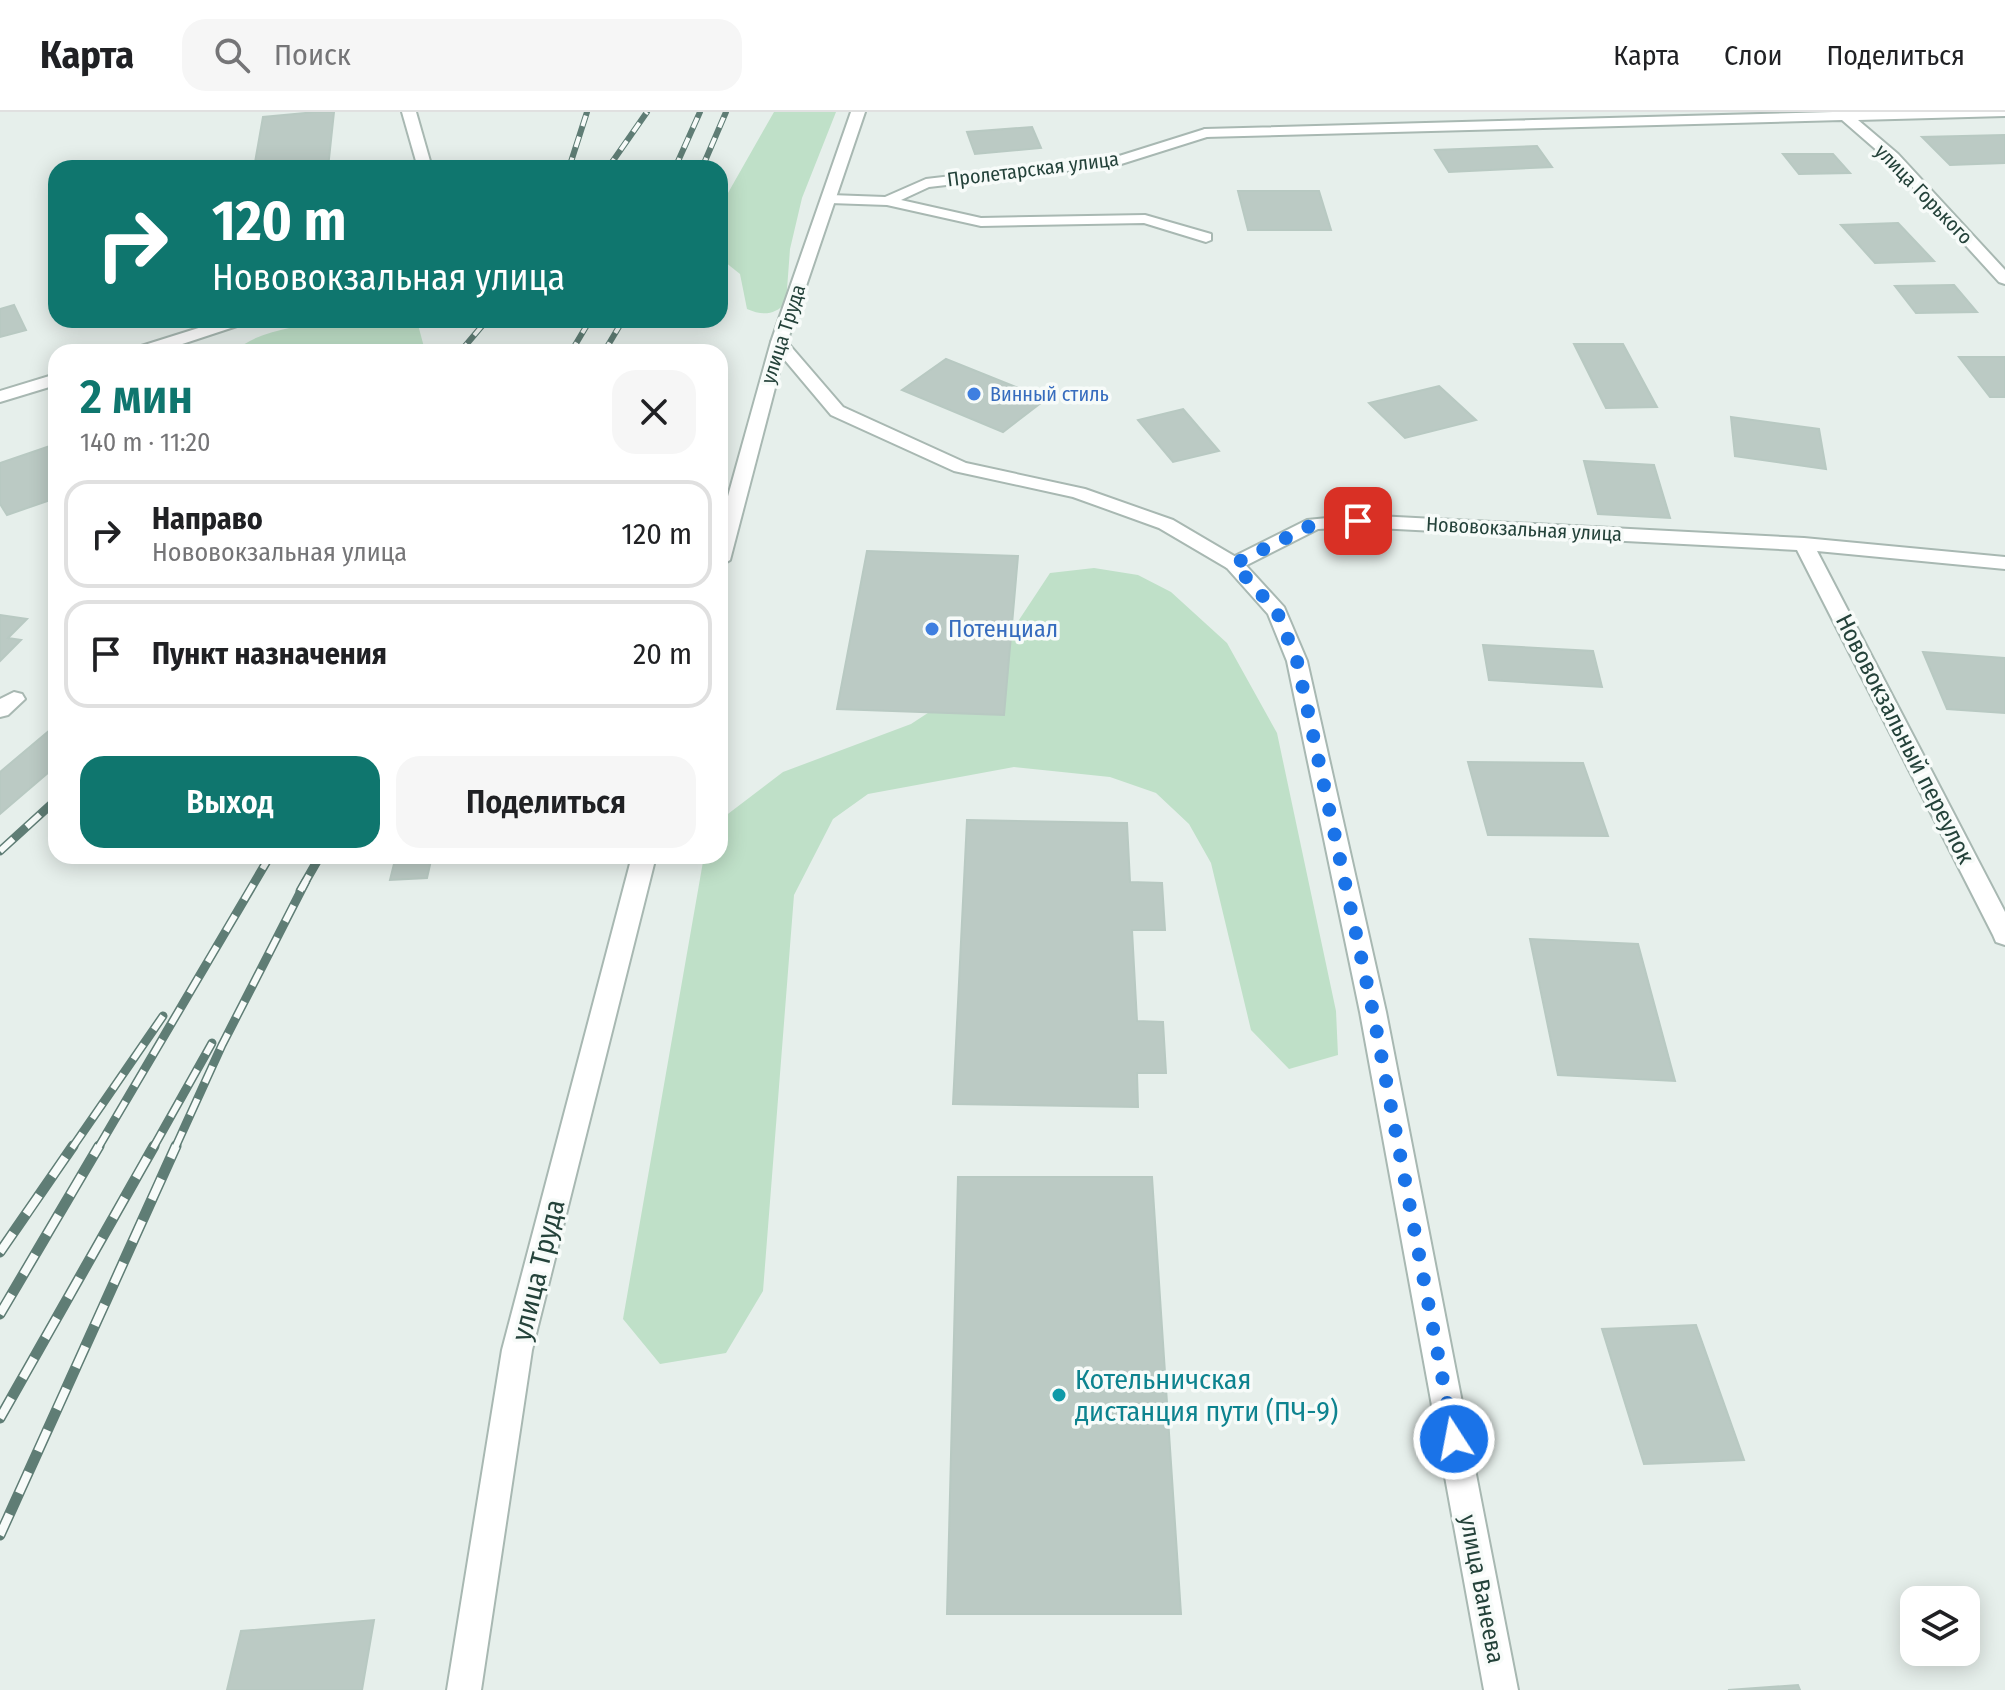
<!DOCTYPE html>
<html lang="ru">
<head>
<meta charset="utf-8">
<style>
  body { margin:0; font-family:"Fira Sans Condensed",sans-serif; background:#f6f6f6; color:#202124; height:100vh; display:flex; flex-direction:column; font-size:30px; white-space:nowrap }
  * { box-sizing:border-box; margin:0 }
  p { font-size:26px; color:#757577 }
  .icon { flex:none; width:44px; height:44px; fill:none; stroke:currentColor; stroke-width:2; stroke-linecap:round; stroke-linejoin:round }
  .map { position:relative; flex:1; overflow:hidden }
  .details { position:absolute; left:48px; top:232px; width:680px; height:520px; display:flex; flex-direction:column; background:#fff; border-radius:24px; box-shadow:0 4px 20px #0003 }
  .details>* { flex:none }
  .banner { position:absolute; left:48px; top:48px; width:680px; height:168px; border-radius:24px; box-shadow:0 4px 20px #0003; background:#0f766e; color:#fff; overflow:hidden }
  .controls { position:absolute; left:1900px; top:1474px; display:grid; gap:16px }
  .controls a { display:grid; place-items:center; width:80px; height:80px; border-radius:16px; background:#fff; box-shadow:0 4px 20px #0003; font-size:40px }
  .pin { position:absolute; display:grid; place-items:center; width:68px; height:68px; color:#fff; margin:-34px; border-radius:16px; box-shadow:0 4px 12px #0006 }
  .me { position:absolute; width:88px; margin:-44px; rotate:349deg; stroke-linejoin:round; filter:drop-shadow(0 0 6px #0008) }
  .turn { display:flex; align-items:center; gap:28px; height:168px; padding:0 32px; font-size:36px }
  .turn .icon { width:104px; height:104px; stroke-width:2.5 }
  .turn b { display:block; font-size:56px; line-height:68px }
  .round { display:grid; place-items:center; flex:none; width:84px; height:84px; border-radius:24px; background:#f6f6f6 }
  .head { display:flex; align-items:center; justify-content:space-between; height:136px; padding:0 32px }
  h1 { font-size:48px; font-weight:600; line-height:60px; color:#0f766e }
  .button { display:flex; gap:16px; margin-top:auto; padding:16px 32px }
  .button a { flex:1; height:92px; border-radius:24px; background:#0f766e; color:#fff; font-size:32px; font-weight:600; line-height:92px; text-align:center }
  .button a+a { background:#f6f6f6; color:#202124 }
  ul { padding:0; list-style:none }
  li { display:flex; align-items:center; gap:24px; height:108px; margin:0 16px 12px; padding:0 16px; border:4px solid #e0e0e0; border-radius:24px }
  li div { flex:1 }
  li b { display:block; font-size:30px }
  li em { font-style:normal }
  header { display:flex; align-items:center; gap:48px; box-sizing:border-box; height:112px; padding:0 40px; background:#fff; border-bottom:2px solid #e0e0e0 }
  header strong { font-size:38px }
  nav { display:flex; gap:44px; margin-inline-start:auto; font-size:28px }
  .search { width:560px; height:72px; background:#f6f6f6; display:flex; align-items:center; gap:20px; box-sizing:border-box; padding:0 28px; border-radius:24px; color:#757577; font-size:30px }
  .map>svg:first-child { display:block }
</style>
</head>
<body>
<header>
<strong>Карта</strong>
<div class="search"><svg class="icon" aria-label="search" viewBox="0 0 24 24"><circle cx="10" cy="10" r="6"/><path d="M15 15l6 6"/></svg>Поиск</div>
<nav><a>Карта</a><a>Слои</a><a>Поделиться</a></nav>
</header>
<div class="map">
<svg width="2005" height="1578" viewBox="0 0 2005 1578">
  <rect width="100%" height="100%" fill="#e6efeb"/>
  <g fill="#bfe0c8">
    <path d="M774 0H836L802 86 790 137 786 191C774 203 763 204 747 197L740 162 720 146V95Z"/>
    <path d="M328 208 417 209 424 235 420 240H234C257 218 299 215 328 208Z"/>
    <path d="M1094 456 1138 463 1171 480 1227 531 1277 621 1336 899 1338 943 1289 957 1251 918 1211 751 1189 712 1156 681 1110 665 1014 655 868 682 833 707 794 783 763 1179 726 1241 660 1252 623 1207 704 744H720V708L783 660 911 612 980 567 1050 461Z"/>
  </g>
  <g fill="#bbcac4" stroke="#b8c9c2" stroke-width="2">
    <path d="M316 0H334L328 56H254L263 5Z"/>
    <path d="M1032 15 1041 36 975 42 967 20Z"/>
    <path d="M2005 23V51L1950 53 1922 25Z"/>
    <path d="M1537 34 1552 55 1449 60 1435 38Z"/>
    <path d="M1783 42H1833L1850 61 1799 62Z"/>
    <path d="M1238 79H1319L1331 118H1248Z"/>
    <path d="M1898 111 1934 149 1875 151 1841 113Z"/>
    <path d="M1954 173 1977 200 1916 201 1895 174Z"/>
    <path d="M14 193 26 218 0 225V197Z"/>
    <path d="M1574 232H1623L1657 295 1606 296Z"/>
    <path d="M1959 245H2005V285H1990Z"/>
    <path d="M946 247 1046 287 1003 320 902 278Z"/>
    <path d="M1439 274 1476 308 1405 326 1369 291Z"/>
    <path d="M1183 297 1219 339 1173 350 1138 308Z"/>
    <path d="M1731 305 1819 317 1826 357 1735 344Z"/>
    <path d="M56 332V386L7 403 0 392V351Z"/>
    <path d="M1584 349 1654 353 1670 406 1598 402Z"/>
    <path d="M867 439 1018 444 1004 603 837 597Z"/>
    <path d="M0 503 27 507 8 526 21 528 0 549Z"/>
    <path d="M1483 533 1593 539 1602 575 1489 568Z"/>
    <path d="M1923 540 2005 546V601L1947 597Z"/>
    <path d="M56 613V654L0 702V660Z"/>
    <path d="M1468 650 1583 651 1608 724 1488 723Z"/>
    <path d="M967 708 1127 711 1130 770 1162 771 1165 818H1132L1137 909 1163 910 1166 961H1137L1138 995 953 992Z"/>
    <path d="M396 744H432L427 766 390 768Z"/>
    <path d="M1530 827 1638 832 1675 969 1558 963Z"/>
    <path d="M958 1065H1152L1181 1502H947Z"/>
    <path d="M1696 1213 1744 1348 1644 1352 1602 1217Z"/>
    <path d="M374 1508 362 1578H227L241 1519Z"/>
    <path d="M1798 1573 1800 1578H1728Z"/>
  </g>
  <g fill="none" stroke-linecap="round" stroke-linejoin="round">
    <defs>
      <g id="service">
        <path d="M1205 17 1210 18V24L1118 53 929 75 901 88 981 106 1145 103 1211 122V128L1206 130 1144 111 981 114 887 93 830 91 823 87 830 83 885 85 926 67 1116 45Z"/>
        <path d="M14 580 22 582 25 587 8 603 0 605V587Z"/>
      </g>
      <g id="minor">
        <path d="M402 0H416L432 56H418Z"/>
        <path d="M1833 0H2005V4L1858 8 1898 42 2005 158V172L1999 170 1888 48 1842 8 1205 25 1198 21 1205 17Z"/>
        <path d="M224 208H248L246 211 158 240H133L135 236Z"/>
        <path d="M779 225 787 230 730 448 720 454V413L771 230Z"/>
        <path d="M56 262V273L0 290V279Z"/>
        <path d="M1358 403 1804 426 2005 445V457L1817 439 2005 800V833L1996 830 1993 823 1797 438 1358 415 1318 417 1241 456H1227L1224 452 1227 448 1307 408Z"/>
        <path d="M632 744H656L532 1238 481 1578H447L502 1238Z"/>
      </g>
      <path id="tertiary" d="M851 0H865L787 230 843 295 966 351 1085 377 1173 408 1241 448 1284 495 1307 549 1386 900 1518 1578H1484L1360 900 1287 549 1268 502 1227 456 1159 416 1073 385 954 359 831 303 773 234 771 230Z"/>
    </defs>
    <use href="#service" stroke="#a8b8b2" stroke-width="4"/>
    <use href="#minor" stroke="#a8b8b2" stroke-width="4"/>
    <use href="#tertiary" stroke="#a8b8b2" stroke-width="4"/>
    <use href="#service" fill="#fff" fill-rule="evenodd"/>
    <use href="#minor" fill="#fff" fill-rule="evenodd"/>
    <use href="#tertiary" fill="#fff" fill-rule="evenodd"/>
    <defs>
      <g id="rail-far2">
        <path d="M569 56 587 0"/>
        <path d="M608 56 647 0"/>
        <path d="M675 56 700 0"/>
        <path d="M702 56 726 0"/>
        <path d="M460 240 487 208"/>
        <path d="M571 240 590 208"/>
        <path d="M604 240 623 208"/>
      </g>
      <g id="rail-far1">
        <path d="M0 739 56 688"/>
        <path d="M300 779 320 744"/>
        <path d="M72 1036 163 904"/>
        <path d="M98 1036 270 744"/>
        <path d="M153 1036 212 931"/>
        <path d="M175 1036 222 933 306 769"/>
      </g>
      <g id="rail">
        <path d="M0 1140 73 1034"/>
        <path d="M0 1202 99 1034"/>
        <path d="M0 1306 154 1034"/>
        <path d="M0 1423 176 1034"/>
      </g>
    </defs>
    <use href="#rail-far2" stroke="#5f7d75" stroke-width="6"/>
    <use href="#rail-far1" stroke="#5f7d75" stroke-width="9"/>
    <use href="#rail" stroke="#5f7d75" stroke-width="11"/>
    <use href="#rail-far2" stroke="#f7fbf9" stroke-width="4" stroke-dasharray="11" stroke-linecap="butt"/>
    <use href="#rail-far1" stroke="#f7fbf9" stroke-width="6" stroke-dasharray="18" stroke-linecap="butt"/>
    <use href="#rail" stroke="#f7fbf9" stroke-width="8" stroke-dasharray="23" stroke-linecap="butt"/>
  </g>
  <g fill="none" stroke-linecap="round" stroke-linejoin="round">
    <path stroke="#1a73e8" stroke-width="14" stroke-dasharray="0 25.2" d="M1358 409 1314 412 1234 452 1277 500 1297 549 1373 900 1454 1327"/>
  </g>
  <g fill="#3f7fe0" stroke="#f7fbf9" stroke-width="3">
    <circle cx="974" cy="282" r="8"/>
    <circle cx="932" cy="517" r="8"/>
  </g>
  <circle fill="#0f9aa8" stroke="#f7fbf9" stroke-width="3" cx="1059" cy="1283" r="8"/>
  <g text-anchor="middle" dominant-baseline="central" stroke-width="7" stroke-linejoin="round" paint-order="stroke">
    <g font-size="20" fill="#24423a" stroke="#f7fbf9">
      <text transform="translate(1033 57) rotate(-7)">Пролетарская улица</text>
      <text transform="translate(1924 82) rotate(46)">улица Горького</text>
      <text transform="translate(783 222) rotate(-72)">улица Труда</text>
      <text transform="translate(1524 417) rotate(3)">Нововокзальная улица</text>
    </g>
    <g font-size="20" fill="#366cbe" stroke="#f7fbf9" text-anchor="start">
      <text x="990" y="282">Винный стиль</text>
    </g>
    <g font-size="24" fill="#366cbe" stroke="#f7fbf9" text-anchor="start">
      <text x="948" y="517">Потенциал</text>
    </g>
    <g font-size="24" fill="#24423a" stroke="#f7fbf9">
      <text transform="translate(1905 627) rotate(63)">Нововокзальный переулок</text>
      <text transform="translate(1482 1477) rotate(79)">улица Ванеева</text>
    </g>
    <g font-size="28" fill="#24423a" stroke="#f7fbf9">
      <text transform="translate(538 1158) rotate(-76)">улица Труда</text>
    </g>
    <g font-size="28" fill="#0d838f" stroke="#f7fbf9" text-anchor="start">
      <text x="1075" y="1267">Котельничская<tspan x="1075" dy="32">дистанция пути (ПЧ-9)</tspan></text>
    </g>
  </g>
</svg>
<div class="controls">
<a><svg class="icon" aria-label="layers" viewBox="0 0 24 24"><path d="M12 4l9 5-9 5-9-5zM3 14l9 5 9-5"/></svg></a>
</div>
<div class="pin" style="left:1358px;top:409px;background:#d93025"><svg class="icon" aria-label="arrive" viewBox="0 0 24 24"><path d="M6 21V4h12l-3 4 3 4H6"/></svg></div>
<svg class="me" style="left:1454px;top:1327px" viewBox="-20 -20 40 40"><circle r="17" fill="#1a73e8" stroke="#fff" stroke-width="3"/><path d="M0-11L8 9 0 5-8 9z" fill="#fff"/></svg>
<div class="banner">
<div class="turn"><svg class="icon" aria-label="right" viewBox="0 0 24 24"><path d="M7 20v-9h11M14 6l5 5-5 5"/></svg><div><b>120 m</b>Нововокзальная улица</div></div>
</div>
<section class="details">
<div class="head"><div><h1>2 мин</h1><p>140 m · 11:20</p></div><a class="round"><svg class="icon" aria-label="close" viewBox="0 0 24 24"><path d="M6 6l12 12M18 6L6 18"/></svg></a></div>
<ul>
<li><svg class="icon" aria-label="right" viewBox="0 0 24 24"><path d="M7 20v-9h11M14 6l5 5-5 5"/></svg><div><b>Направо</b><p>Нововокзальная улица</p></div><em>120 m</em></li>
<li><svg class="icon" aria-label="arrive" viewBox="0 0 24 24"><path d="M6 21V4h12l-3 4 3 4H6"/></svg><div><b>Пункт назначения</b></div><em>20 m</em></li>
</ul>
<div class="button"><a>Выход</a><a>Поделиться</a></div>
</section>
</div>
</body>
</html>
